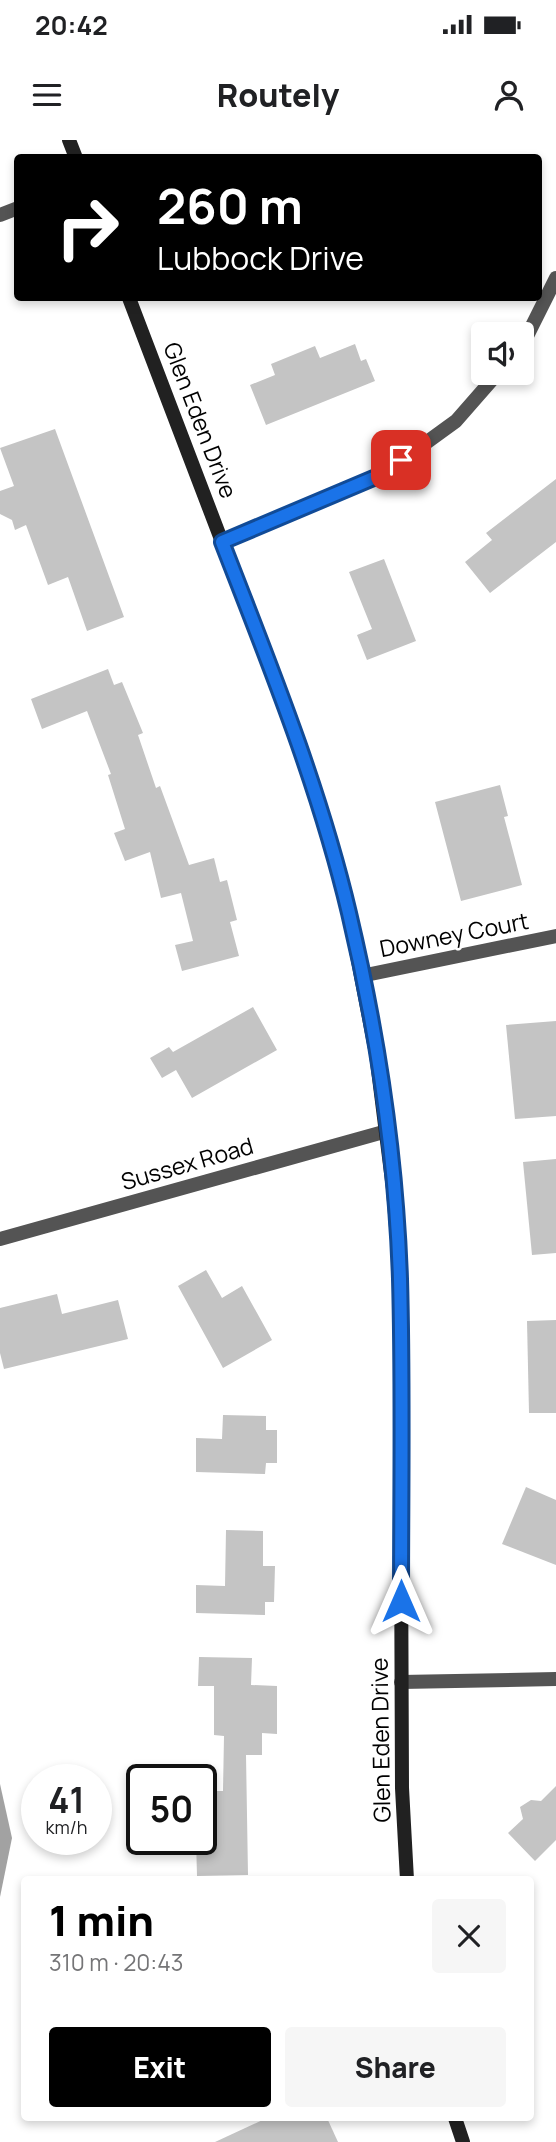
<!DOCTYPE html>
<html lang="en">
<head>
<meta charset="utf-8">
<style>
  body { margin:0; font-family:Manrope,sans-serif; background:#f6f6f6; color:#202124; height:100vh; display:flex; flex-direction:column; font-size:26px; white-space:nowrap }
  * { box-sizing:border-box; margin:0 }
  p { font-size:23px; color:#757577 }
  .icon { flex:none; width:38px; height:38px; fill:none; stroke:currentColor; stroke-width:2; stroke-linecap:round; stroke-linejoin:round }
  .map { position:relative; flex:1; overflow:hidden }
  .details { position:absolute; left:21px; top:1736px; width:513px; height:245px; display:flex; flex-direction:column; background:#fff; border-radius:7px; box-shadow:0 4px 10px #0003 }
  .details>* { flex:none }
  .banner { position:absolute; left:14px; top:14px; width:528px; height:147px; border-radius:7px; box-shadow:0 4px 10px #0003; background:#000; color:#fff; overflow:hidden }
  .controls { position:absolute; left:471px; top:182px; display:grid; gap:14px }
  .controls a { display:grid; place-items:center; width:63px; height:63px; border-radius:7px; background:#fff; box-shadow:0 4px 10px #0003; font-size:35px }
  .speed { position:absolute; left:21px; top:1624px; display:flex; gap:14px; font-size:35px; font-weight:700; text-align:center }
  .speed>* { display:grid; place-content:center; width:91px; height:91px; border-radius:50%; background:#fff; box-shadow:0 4px 10px #0003; line-height:1 }
  .speed small { font-size:18px; font-weight:400 }
  .speed .limit { border:4px solid #111; border-radius:10px; background:#fff; color:#111 }
  .pin { position:absolute; display:grid; place-items:center; width:60px; height:60px; color:#fff; margin:-30px; border-radius:14px; box-shadow:0 4px 10px #0006 }
  .me { position:absolute; width:77px; margin:-38px; rotate:0deg; stroke-linejoin:round; filter:drop-shadow(0 0 5px #0008) }
  .turn { display:flex; align-items:center; gap:24px; height:147px; padding:0 28px; font-size:32px }
  .turn .icon { width:91px; height:91px; stroke-width:2.5 }
  .turn b { display:block; font-size:49px; line-height:60px }
  .round { display:grid; place-items:center; flex:none; width:74px; height:74px; border-radius:7px; background:#f6f6f6 }
  .headline { display:flex; align-items:center; justify-content:space-between; height:119px; padding:0 28px }
  h1 { font-size:42px; font-weight:800; line-height:52px; color:#000 }
  .action { display:flex; gap:14px; margin-top:auto; padding:14px 28px }
  .action a { flex:1; height:80px; border-radius:7px; background:#000; color:#fff; font-size:28px; font-weight:800; line-height:80px; text-align:center }
  .action a+a { background:#f6f6f6; color:#202124 }
  .status { display:flex; justify-content:space-between; align-items:center; height:49px; padding:0 35px; background:#fff; direction:ltr }
  .status svg { height:19px; fill:currentColor }
  header { display:flex; justify-content:space-between; align-items:center; height:91px; padding:0 28px; background:#fff; font-size:32px; font-weight:800 }
  .map>svg:first-child { display:block }
</style>
</head>
<body>
<div class="status"><b>20:42</b><svg viewBox="0 0 49 12"><path d="M0 12V9h3v3zM5 12V6h3v6zM10 12V3h3v9zM15 12V0h3v12zM26 1h20v11H26zM47 4h2v5h-2z"/></svg></div>
<header><svg class="icon" aria-label="menu" viewBox="0 0 24 24"><path d="M4 6h16M4 12h16M4 18h16"/></svg>Routely<svg class="icon" aria-label="person" viewBox="0 0 24 24"><circle cx="12" cy="8" r="4"/><path d="M4 21q1-7 8-7t8 7"/></svg></header>
<div class="map">
<svg width="556" height="2002" viewBox="0 0 556 2002">
  <rect width="100%" height="100%" fill="#fff"/>
  <path fill="#a2a2a2" d="M0 1644 12 1698 0 1757Z"/>
  <g fill="#c4c4c4">
    <path d="M355 204 361 221 366 219 375 241 266 285 250 245 275 235 271 224 315 206 320 218Z"/>
    <path d="M55 289 124 477 87 491 68 437 48 445 26 385 15 390 12 380 0 374V351L14 346 0 308Z"/>
    <path d="M556 339V402L490 453 465 422 492 400 486 393Z"/>
    <path d="M384 419 416 501 367 520 357 495 372 489 349 432Z"/>
    <path d="M108 529 114 545 122 542 143 593 138 595 156 648 160 646 189 725 214 718 220 742 227 740 237 780 230 782 239 816 182 831 175 805 193 801 181 753 161 758 150 712 125 721 114 693 125 689 108 635 111 634 87 571 42 589 31 559Z"/>
    <path d="M500 645 508 676 504 677 522 745 461 761 435 662Z"/>
    <path d="M253 867 277 910 192 958 176 930 162 938 150 918 169 907 173 912Z"/>
    <path d="M556 881V976L515 979 506 885Z"/>
    <path d="M556 1019V1113L532 1115 523 1022Z"/>
    <path d="M206 1130 222 1158 242 1146 272 1200 223 1228 178 1146Z"/>
    <path d="M57 1154 62 1174 118 1160 128 1199 4 1229 0 1213V1168Z"/>
    <path d="M556 1180V1273H529L527 1181Z"/>
    <path d="M223 1275 266 1276V1290H277V1323H266L265 1334 196 1332V1298L222 1299Z"/>
    <path d="M526 1347 556 1360V1425L502 1404Z"/>
    <path d="M226 1390 263 1391V1426H275L274 1462H265V1475L196 1473V1445L225 1446Z"/>
    <path d="M199 1517 252 1518 251 1545 277 1546V1594L262 1593V1615H246L248 1735 197 1736 196 1699H201V1651H223L224 1596 214 1595V1546H198Z"/>
    <path d="M556 1646V1700L535 1721 508 1693 523 1679 520 1667 531 1660 541 1661Z"/>
    <path d="M267 1978H327L338 2002H215Z"/>
  </g>
  <g fill="none" stroke-linecap="round" stroke-linejoin="round">
    <g stroke="#545454" stroke-width="14">
      <path d="M0 75 18 68"/>
      <path d="M522 206 556 138"/>
      <path d="M222 402 383 334 456 281 498 233"/>
      <path d="M361 836 556 796"/>
      <path d="M0 1099 387 991"/>
      <path d="M401 1542 556 1539"/>
    </g>
    <g stroke="#212121" stroke-width="14">
      <path d="M69 0 76 18"/>
      <path d="M129 158 288 575 334 712 349 774 376 914 393 1049 400 1138 402 1648 407 1740"/>
      <path d="M455 1978 463 2002"/>
    </g>
  </g>
  <g fill="none" stroke-linecap="round" stroke-linejoin="round">
    <defs>
      <path id="route" d="M401 1461C401 1354 403 1246 400 1139 396 1017 377 891 349 773 319 646 269 523 222 402L383 334 401 320"/>
    </defs>
    <use href="#route" stroke="#114b97" stroke-width="18"/>
    <use href="#route" stroke="#1a73e8" stroke-width="12"/>
  </g>
  <g text-anchor="middle" dominant-baseline="central" stroke-width="5" stroke-linejoin="round" paint-order="stroke">
    <g font-size="23" fill="#000" stroke="#fff">
      <text transform="translate(201 280) rotate(69)">Glen Eden Drive</text>
      <text transform="translate(454 794) rotate(-11)">Downey Court</text>
      <text transform="translate(187 1023) rotate(-16)">Sussex Road</text>
      <text transform="translate(380 1600) rotate(-91)">Glen Eden Drive</text>
    </g>
  </g>
</svg>
<div class="controls">
<a><svg class="icon" aria-label="sound" viewBox="0 0 24 24"><path d="M4 9h4l5-4v14l-5-4H4zM17 9q2 3 0 6"/></svg></a>
</div>
<div class="speed"><div>41<small>km/h</small></div><div class="limit">50</div></div>
<div class="pin" style="left:401px;top:320px;background:#d93025"><svg class="icon" aria-label="arrive" viewBox="0 0 24 24"><path d="M6 21V4h12l-3 4 3 4H6"/></svg></div>
<svg class="me" style="left:401px;top:1461px" viewBox="-20 -20 40 40"><path d="M0-17L14 15 0 8-14 15z" fill="#1a73e8" stroke="#fff" stroke-width="4"/></svg>
<div class="banner">
<div class="turn"><svg class="icon" aria-label="right" viewBox="0 0 24 24"><path d="M7 20v-9h11M14 6l5 5-5 5"/></svg><div><b>260 m</b>Lubbock Drive</div></div>
</div>
<section class="details">
<div class="headline"><div><h1>1 min</h1><p>310 m · 20:43</p></div><a class="round"><svg class="icon" aria-label="close" viewBox="0 0 24 24"><path d="M6 6l12 12M18 6L6 18"/></svg></a></div>
<div class="action"><a>Exit</a><a>Share</a></div>
</section>
</div>
</body>
</html>
